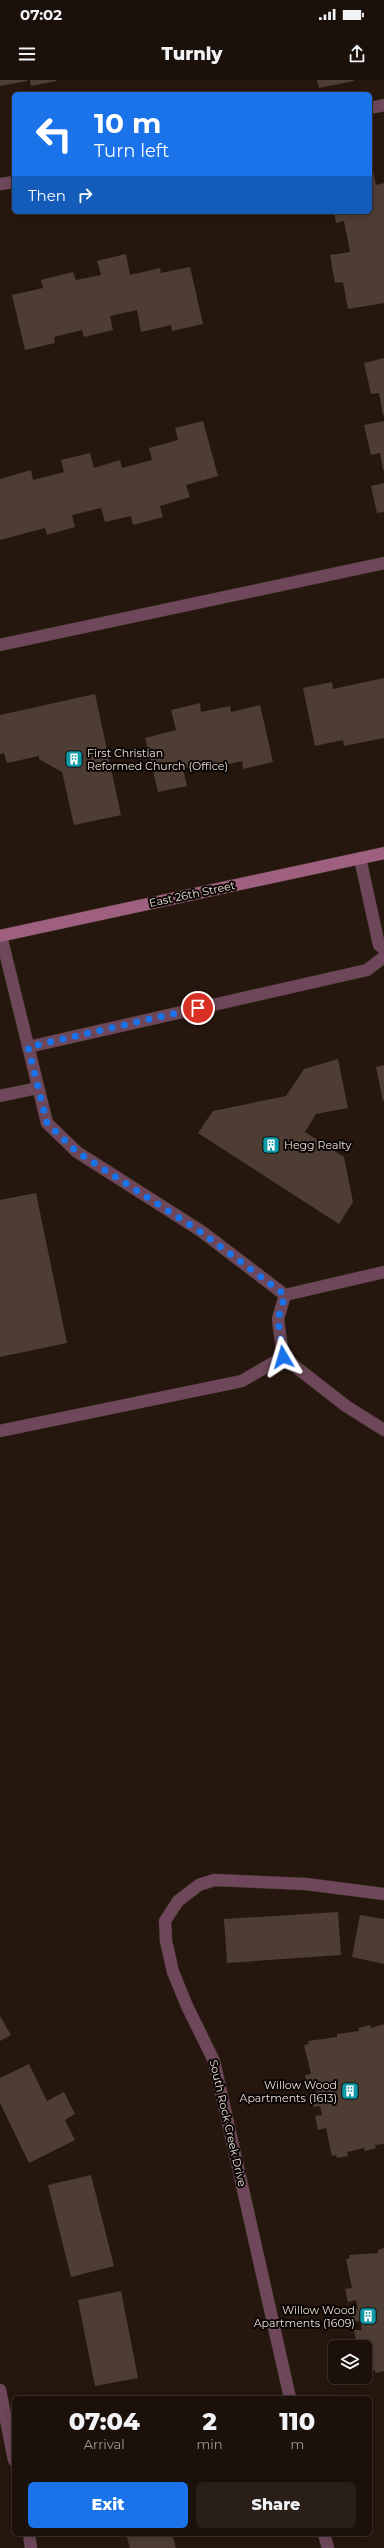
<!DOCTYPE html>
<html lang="en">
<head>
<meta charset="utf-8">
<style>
  body { margin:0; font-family:Montserrat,sans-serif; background:#291f18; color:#f1f3f6; height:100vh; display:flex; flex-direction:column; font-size:15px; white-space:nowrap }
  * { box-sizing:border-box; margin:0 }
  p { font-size:13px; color:#a09d9c }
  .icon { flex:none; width:22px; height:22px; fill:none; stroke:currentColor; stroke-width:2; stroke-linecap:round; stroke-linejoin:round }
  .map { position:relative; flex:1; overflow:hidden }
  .panel { position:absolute; left:12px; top:2316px; width:360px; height:140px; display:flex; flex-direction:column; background:#1c110a; border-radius:6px; box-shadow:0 2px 10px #0003,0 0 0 1px #3a312b }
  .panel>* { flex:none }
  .guide { position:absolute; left:12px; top:12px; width:360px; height:122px; border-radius:6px; box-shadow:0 2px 10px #0003,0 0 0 1px #3a312b; background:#1a73e8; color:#fff; overflow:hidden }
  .fabs { position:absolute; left:328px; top:2260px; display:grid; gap:8px }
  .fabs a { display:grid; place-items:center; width:44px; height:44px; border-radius:6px; background:#1c110a; box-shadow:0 2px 10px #0003,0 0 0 1px #3a312b; font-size:20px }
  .pin { position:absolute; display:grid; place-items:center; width:34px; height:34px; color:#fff; margin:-17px; border:2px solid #fff; border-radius:50%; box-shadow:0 1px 4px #0007 }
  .me { position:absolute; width:44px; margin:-22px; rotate:353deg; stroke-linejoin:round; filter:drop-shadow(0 0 3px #0008) }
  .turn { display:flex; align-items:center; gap:14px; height:84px; padding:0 16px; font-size:18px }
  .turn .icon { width:52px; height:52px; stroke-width:2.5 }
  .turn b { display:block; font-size:28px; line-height:34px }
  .then { display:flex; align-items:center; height:38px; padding:0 16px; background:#0003; gap:8px; font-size:15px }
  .eta { display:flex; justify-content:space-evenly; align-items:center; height:68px; text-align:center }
  .eta b { font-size:24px; font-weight:800; line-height:28px }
  .primary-button { display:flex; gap:8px; margin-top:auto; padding:8px 16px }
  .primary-button a { flex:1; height:46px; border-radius:6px; background:#1a73e8; color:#fff; font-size:16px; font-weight:800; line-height:46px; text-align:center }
  .primary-button a+a { background:#291f18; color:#f1f3f6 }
  .status { display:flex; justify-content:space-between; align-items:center; height:28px; padding:0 20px; background:#1c110a; direction:ltr }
  .status svg { height:11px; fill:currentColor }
  header { display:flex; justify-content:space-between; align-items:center; height:52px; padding:0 16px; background:#1c110a; font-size:18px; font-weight:800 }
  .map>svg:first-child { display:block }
</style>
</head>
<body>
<div class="status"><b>07:02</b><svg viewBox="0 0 49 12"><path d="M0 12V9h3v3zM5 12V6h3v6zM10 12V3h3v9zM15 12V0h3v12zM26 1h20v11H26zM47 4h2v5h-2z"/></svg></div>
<header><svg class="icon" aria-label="menu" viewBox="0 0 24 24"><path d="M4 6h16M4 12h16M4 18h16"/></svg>Turnly<svg class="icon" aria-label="share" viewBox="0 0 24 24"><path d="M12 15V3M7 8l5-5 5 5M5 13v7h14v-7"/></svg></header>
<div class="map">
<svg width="384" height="2468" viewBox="0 0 384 2468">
  <rect width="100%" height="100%" fill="#26170e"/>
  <g fill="#4e3d33">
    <path d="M0 0H27V1L0 6Z"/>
    <path d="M30 0H56V1L31 6Z"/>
    <path d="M317 0H354V1L319 8Z"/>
    <path d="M370 77 376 105 384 103V223L348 229 343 202 335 203 330 175 350 172 344 141 336 143 334 132H370Z"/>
    <path d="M126 174 130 195 160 188 161 193 190 187 203 244 172 251 171 245 141 252 137 230 110 236 113 250 84 257 82 250 54 257 55 263 25 270 12 215 43 208 41 200 73 192 76 200 101 195 97 181Z"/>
    <path d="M384 278V335H383L379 313 371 314 364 283Z"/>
    <path d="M203 341 218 396 186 405 190 417 160 426 163 437 133 445 131 436 105 442 101 428 72 435 75 447 47 455 45 448 0 460V399L31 390 33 400 64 392 61 380 90 373 94 388 120 380 122 388 152 380 149 368 178 360 175 348Z"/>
    <path d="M384 341V390H383L380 373 371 375 364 345Z"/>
    <path d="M384 403V432L377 433 371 406Z"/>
    <path d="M384 598V658L344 666 343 660 315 666 303 608 332 602 333 609Z"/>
    <path d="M95 614 121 735 74 745 62 692 39 679V676L7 683 4 673 0 674V635Z"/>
    <path d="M200 623 201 632 230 626 231 632 260 625 273 682 243 689 242 681 212 688 211 683 183 689 187 706 158 712 145 658 176 650 171 630Z"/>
    <path d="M338 979 348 1028 316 1034 305 1052 344 1077 353 1122 339 1144 198 1053 213 1031 286 1016 304 989Z"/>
    <path d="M384 985V1021H383L376 987Z"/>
    <path d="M36 1113 67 1263 0 1277V1120Z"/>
    <path d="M338 1832 341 1875 227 1883 224 1839Z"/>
    <path d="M360 1835 384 1839V1884L352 1877Z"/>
    <path d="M0 1936 11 1955 0 1961Z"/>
    <path d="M384 1944V2064L375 2065 376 2068 365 2071 364 2068 347 2072 348 2076 337 2078 336 2075 332 2076 326 2048 318 2050 315 2036 322 2035 320 2026 313 2027 310 2015 317 2013 316 2007 308 2009 305 1995 311 1994 304 1965 309 1964 308 1961 337 1957V1954L359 1951 358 1948 370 1945 371 1948Z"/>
    <path d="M29 1984 47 2021 64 2012 75 2034 65 2040 75 2060 29 2083 0 2023V1998Z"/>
    <path d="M91 2095 114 2186 71 2197 48 2105Z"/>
    <path d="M384 2168V2291L375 2293V2290L371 2291 365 2263 357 2264 354 2250H362L360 2241 353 2242 351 2230 358 2229 356 2220 348 2222 345 2209 352 2208 346 2179 350 2178 349 2175 378 2173V2170Z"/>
    <path d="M121 2211 138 2298 95 2306 78 2220Z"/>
    <path d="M126 2454H172L176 2468H130Z"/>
  </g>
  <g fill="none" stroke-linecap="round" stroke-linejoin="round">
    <defs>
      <g id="lane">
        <path d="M370 28 384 25"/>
        <path d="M0 104 14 102"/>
        <path d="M0 565 384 483"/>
        <path d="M360 778 379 865 384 869"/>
        <path d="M1 856 47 1043 77 1072 201 1151 285 1215"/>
        <path d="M28 967 367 890 384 877"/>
        <path d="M0 1016 38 1008"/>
        <path d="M384 1192 285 1215 278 1239 283 1277 346 1326 384 1350"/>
        <path d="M0 1351 242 1301 283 1277"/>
      </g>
      <g id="street">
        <path d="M0 2310 14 2380"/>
        <path d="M290 2318 214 1981 187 1926 173 1892 166 1861 165 1841 178 1821 199 1805 214 1800 306 1804 384 1814"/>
        <path d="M29 2454 31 2468"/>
        <path d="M324 2454 328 2468"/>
      </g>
      <path id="secondary" d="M0 856 384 773"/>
    </defs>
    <use href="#lane" stroke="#41332a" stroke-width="13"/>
    <use href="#street" stroke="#41332a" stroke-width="13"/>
    <use href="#secondary" stroke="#41332a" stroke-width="13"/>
    <use href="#lane" stroke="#6e485a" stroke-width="12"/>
    <use href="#street" stroke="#6e485a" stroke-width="12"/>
    <use href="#secondary" stroke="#9e607e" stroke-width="12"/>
  </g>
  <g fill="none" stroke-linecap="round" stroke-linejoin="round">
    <path stroke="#1a73e8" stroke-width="7" stroke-dasharray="0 12.6" d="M198 928 28 967 47 1043 77 1072 201 1152 285 1215 278 1239 283 1277"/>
  </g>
  <defs>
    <symbol id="building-square" viewBox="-11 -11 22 22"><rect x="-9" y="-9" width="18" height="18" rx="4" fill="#0f9aa8" stroke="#0a0503"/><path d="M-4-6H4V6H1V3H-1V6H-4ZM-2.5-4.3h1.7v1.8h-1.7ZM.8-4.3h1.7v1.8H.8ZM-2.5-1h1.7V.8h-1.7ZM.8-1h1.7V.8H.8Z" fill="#fff"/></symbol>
  </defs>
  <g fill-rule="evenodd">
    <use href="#building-square" x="64" y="669" width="20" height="20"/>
    <use href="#building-square" x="261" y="1055" width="20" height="20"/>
    <use href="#building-square" x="340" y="2001" width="20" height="20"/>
    <use href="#building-square" x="358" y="2226" width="20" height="20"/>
  </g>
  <g text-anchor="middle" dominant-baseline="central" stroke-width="4" stroke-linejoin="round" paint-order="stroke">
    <g font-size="11" fill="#eadfd8" stroke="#0a0503" text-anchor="start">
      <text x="87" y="673">First Christian<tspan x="87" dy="13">Reformed Church (Office)</tspan></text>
      <text x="284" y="1065">Hegg Realty</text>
      <text x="337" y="2005" text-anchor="end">Willow Wood<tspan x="337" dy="13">Apartments (1613)</tspan></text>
      <text x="355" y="2230" text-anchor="end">Willow Wood<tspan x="355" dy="13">Apartments (1609)</tspan></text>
    </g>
    <g font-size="11" fill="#eadfd8" stroke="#0a0503">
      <text transform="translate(192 814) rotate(-12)">East 26th Street</text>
      <text transform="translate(228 2043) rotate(77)">South Rock Creek Drive</text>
    </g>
  </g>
</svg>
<div class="fabs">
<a><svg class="icon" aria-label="layers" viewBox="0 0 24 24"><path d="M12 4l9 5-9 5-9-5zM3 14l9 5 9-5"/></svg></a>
</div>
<div class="pin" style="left:198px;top:928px;background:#d93025"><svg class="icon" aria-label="arrive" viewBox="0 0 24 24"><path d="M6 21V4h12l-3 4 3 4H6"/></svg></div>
<svg class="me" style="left:283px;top:1277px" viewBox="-20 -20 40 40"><path d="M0-17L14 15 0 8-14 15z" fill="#1a73e8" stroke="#fff" stroke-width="4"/></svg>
<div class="guide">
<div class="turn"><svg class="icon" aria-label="left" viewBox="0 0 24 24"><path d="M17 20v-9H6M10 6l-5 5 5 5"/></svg><div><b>10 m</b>Turn left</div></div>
<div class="then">Then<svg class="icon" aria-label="right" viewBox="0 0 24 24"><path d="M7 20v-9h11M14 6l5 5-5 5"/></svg></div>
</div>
<section class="panel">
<div class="eta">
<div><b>07:04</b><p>Arrival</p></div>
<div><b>2</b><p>min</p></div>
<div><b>110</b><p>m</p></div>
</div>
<div class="primary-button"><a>Exit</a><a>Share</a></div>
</section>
</div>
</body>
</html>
